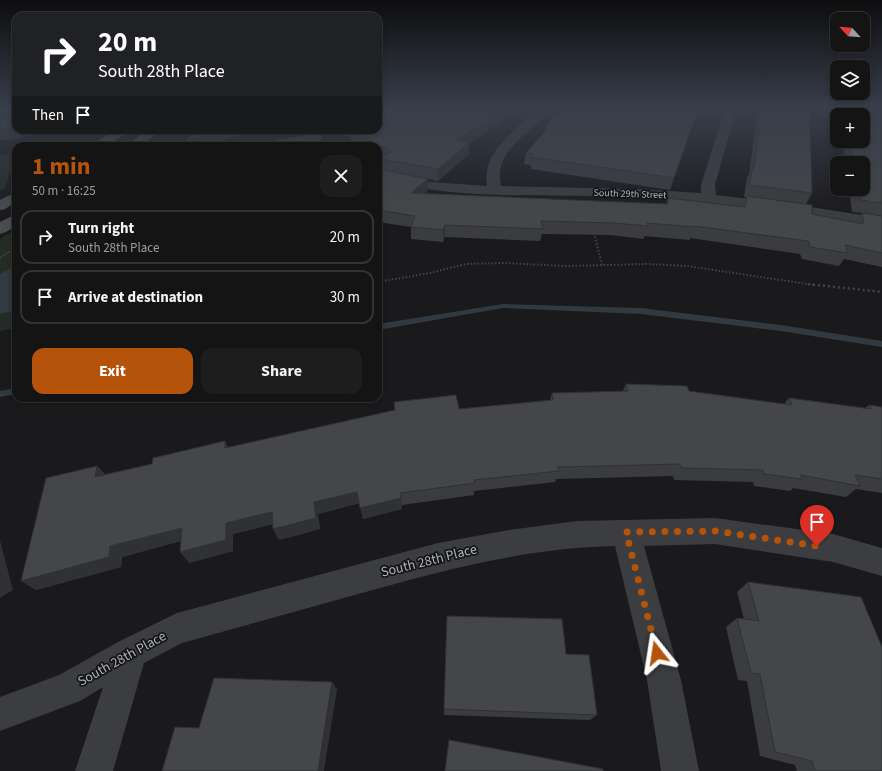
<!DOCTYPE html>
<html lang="en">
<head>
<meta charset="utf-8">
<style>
  body { margin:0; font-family:"Source Sans 3",sans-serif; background:#1d1d1e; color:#f1f3f6; height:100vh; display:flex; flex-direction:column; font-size:15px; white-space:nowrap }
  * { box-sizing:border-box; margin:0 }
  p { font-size:13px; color:#9d9ea0 }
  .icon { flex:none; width:22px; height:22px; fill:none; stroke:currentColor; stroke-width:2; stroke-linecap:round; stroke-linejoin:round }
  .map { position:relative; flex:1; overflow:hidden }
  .sheet { position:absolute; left:12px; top:142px; width:370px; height:260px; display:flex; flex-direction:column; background:#141415; border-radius:12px; box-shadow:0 2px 6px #0003,0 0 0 1px #333334 }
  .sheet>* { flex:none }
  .top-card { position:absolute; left:12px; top:12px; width:370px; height:122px; border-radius:12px; box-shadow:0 2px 6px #0003,0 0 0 1px #333334; background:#202124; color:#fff; overflow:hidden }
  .needle { width:26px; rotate:296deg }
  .fabs { position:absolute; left:830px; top:12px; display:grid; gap:8px }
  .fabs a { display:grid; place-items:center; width:40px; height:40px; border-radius:8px; background:#141415; box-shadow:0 2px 6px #0003,0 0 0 1px #333334; font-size:20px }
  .pin { position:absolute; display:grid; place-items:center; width:34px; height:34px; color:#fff; margin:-41px -17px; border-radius:50% 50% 50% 0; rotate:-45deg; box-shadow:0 0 4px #0007 }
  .pin .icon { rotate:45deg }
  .me { position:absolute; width:44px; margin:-22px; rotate:345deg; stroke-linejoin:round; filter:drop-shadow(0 0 3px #0008) }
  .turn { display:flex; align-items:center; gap:14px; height:84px; padding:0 20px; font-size:18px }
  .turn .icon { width:52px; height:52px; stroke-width:2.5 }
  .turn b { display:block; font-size:28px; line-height:34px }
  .then { display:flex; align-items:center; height:38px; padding:0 20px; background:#0003; gap:8px; font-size:15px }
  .round { display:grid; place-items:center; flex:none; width:42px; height:42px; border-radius:12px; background:#1d1d1e }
  .overview { display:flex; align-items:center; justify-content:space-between; height:68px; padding:0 20px }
  h1 { font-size:24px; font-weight:700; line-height:30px; color:#b45309 }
  .action { display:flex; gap:8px; margin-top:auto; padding:8px 20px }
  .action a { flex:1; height:46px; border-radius:12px; background:#b45309; color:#fff; font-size:16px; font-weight:700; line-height:46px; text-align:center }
  .action a+a { background:#1d1d1e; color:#f1f3f6 }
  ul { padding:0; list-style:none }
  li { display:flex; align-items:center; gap:12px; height:54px; margin:0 8px 6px; padding:0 12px; border:2px solid #333334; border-radius:12px }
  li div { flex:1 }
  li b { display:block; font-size:15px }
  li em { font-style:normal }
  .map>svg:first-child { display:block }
</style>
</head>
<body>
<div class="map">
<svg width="882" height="771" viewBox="0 0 882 771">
  <rect width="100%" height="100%" fill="#1a1a1c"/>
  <g fill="#252c25">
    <path d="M9 154 16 157 4 189 0 191V155Z"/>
    <path d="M16 229V328L0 331V239Z"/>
  </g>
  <path fill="#313a40" d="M16 265V310L0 314V274Z"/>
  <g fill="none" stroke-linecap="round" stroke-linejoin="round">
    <g fill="#313a40" fill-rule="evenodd">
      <path d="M503 304 641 308 781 325 882 341V347L781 331 641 314 503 308 378 330V324Z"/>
      <path d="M16 388V394L0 397V391Z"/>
    </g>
    <g stroke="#424448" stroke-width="2" stroke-dasharray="1.5 2" stroke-linecap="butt">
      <path d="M594 233 602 265"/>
      <path d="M0 258 16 247"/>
      <path d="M378 282 430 273 466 264 503 263 567 266 648 264 687 266 814 285"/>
    </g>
    <path stroke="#424448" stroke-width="2.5" stroke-dasharray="2 3" stroke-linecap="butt" d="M808 284 882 292"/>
    <g fill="#3c3d41" fill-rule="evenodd">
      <path d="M538 109H550C531 135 493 148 501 186L636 189 701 193V185L725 109H736L715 185 716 195 790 204 882 218V228C801 214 719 201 636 197 550 193 462 202 378 179V171L431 182 487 186C481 151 516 130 538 109Z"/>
      <path d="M316 134 320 135 322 138 320 141 286 146H277L275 143 277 140 281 139Z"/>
      <path d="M715 518 833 534 882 548V576L833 562 715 544 644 546 681 680 699 771H661L647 680 615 546C523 548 440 571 351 596 295 612 238 627 182 643L144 663 113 771H75L103 687 80 701 0 731V697L59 675 120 641 177 613 438 543 509 530 577 521Z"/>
    </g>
    <g fill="#4a4c51" fill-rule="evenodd">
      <path d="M116 130H131L107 146H92L94 143Z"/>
      <path d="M148 130H162L140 146H125Z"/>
      <path d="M16 192V202L5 209 0 210V200Z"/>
      <path d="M16 214V226L6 232 0 234V222Z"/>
    </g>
  </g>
  <g fill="#3b3c3f">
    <path d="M378 109H518L469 144V154L438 181 428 179V190L424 194 666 204 668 198 742 207 746 197H744L747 178 749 174 758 109H809L812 193 806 204 812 214 856 222 862 213 852 212 849 189H863V163H845L842 141H863V115H839L838 109H882V267L844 259 839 266 802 259 800 254 690 238V240L644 236V239L610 235 542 234 540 241 445 237 443 242 411 239V227L378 222V169L381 170 380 159 382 157 378 156V146H357L356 145 342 130H378Z"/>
    <path d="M698 109 670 190 531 169V165L524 164 526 153 557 118Z"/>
    <path d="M626 384 784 404 789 398 865 408 869 405 882 407V493L856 489 846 497 793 488 790 491 754 486 753 482 674 480 673 476 556 479 555 482 474 491V495L402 505V509L363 519 360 503 318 514 320 529 279 540 273 529V524L233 534V551L189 563 181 541 122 557 121 567 36 590 97 466 105 474 152 464 225 441 228 447 459 409 550 400 552 393 622 392Z"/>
    <path d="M748 582 882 771H797L795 765 760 756 747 681 738 680 726 627 737 618 744 619 737 592Z"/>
    <path d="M447 616 566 654 597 715 590 720 444 715Z"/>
  </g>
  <g fill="#303133">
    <path d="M505 109H518L469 144V154L438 181V169L458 140Z"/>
    <path d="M16 126V130H33L34 135 0 141V129Z"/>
    <path d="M219 130H256L207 146H186L185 141Z"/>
    <path d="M428 179V190L411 205V193Z"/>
    <path d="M445 225V237L443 242V230Z"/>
    <path d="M225 441 231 453 225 448Z"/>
    <path d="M97 466 108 478 95 477Z"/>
    <path d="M357 492 360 503 318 514 320 529 279 540 273 529 314 502Z"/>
    <path d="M401 498 402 509 363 519 360 508Z"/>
    <path d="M272 512 278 523 233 534V551L189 563 180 552 226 523Z"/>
    <path d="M182 528 191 538 122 557 121 567 36 590 21 581 110 546Z"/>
    <path d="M0 540 13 590 0 598Z"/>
    <path d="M332 682 337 689 324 771H318Z"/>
  </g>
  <g fill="#454649" stroke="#303133">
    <path d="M0 109H16V126L0 129Z"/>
    <path d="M378 109H505L458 140 469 143 438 169 380 159 391 151 355 134 350 130H378Z"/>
    <path d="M566 109H698L674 178 532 157 534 154 526 153 543 134 553 115 557 118Z"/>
    <path d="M762 109H809L812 193 749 185 753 166 754 168Z"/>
    <path d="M845 109H882V203L860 200 858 189H863V163H854L850 141H863V115H846Z"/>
    <path d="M198 130H219L185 141Z"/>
    <path d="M378 169 428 179 411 193 668 204V198L745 207 747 196 812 205V214L864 224 862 213 882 216V253L845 245 848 253 810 247 808 241 694 226 695 227 647 223 648 226 613 223 541 221 543 229 445 225 443 230 411 227 415 216 378 210Z"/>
    <path d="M626 384 687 386 689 391 792 405 789 398 871 409 869 405 882 407V479L855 475 860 486 801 475 802 479 764 474 763 470 682 468 680 464 558 467 559 471 474 480 475 483 400 493 401 498 360 508 357 492 314 502 316 518 273 529 272 512 226 523V540L180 552 182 528 110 546 109 557 21 581 46 478 97 466 95 477 152 464 153 458 225 441V448L395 410 394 402 456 395 459 409 553 400 552 393 628 391Z"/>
    <path d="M748 582 861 597 882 647V771H815L812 761 775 752 760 674 751 673 737 618 759 621Z"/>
    <path d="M447 616 562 619 566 654 589 655 597 715 444 709Z"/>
    <path d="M214 678 332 682 318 771H162L175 727 199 728Z"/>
    <path d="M449 740 603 769V771H445Z"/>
  </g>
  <linearGradient id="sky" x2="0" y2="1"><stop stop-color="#0e0e0f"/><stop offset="0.5" stop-color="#383e4b"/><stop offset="1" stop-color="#383e4b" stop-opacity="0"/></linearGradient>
  <rect width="882" height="217" fill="url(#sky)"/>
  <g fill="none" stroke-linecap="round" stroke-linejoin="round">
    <path stroke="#b45309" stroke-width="7" stroke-dasharray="0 12.6" d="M657 653 626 532 715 531 817 546"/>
  </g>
  <g text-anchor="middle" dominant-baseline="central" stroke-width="3.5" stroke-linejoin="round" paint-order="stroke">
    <g font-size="10" fill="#aeb2bb" stroke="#151518">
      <text transform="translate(630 194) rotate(2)">South 29th Street</text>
    </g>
    <g font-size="14" fill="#aeb2bb" stroke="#151518">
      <text transform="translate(429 561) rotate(-14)">South 28th Place</text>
      <text transform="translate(122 659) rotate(-29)">South 28th Place</text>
    </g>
  </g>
</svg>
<div class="fabs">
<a><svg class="needle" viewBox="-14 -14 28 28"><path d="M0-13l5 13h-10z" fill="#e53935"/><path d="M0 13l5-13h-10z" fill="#9d9ea0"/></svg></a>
<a><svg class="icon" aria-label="layers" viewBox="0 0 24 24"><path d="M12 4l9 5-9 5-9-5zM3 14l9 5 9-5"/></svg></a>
<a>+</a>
<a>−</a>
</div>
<div class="pin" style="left:817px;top:546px;background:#d93025"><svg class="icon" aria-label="arrive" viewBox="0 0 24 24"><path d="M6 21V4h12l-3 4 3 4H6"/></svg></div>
<svg class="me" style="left:657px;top:653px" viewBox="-20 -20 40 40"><path d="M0-17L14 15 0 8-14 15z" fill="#b45309" stroke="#fff" stroke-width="4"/></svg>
<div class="top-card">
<div class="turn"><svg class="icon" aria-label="right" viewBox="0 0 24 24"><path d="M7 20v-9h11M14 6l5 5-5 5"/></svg><div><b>20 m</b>South 28th Place</div></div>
<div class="then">Then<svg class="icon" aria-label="arrive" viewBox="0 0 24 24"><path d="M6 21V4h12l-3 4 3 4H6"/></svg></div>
</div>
<section class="sheet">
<div class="overview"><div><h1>1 min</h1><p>50 m · 16:25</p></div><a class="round"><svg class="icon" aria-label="close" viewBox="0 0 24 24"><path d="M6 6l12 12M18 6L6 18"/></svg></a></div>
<ul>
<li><svg class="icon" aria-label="right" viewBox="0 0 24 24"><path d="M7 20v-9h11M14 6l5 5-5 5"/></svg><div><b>Turn right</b><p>South 28th Place</p></div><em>20 m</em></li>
<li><svg class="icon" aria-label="arrive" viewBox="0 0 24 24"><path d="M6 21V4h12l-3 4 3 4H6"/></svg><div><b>Arrive at destination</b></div><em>30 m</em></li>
</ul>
<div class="action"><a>Exit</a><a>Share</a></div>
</section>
</div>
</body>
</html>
